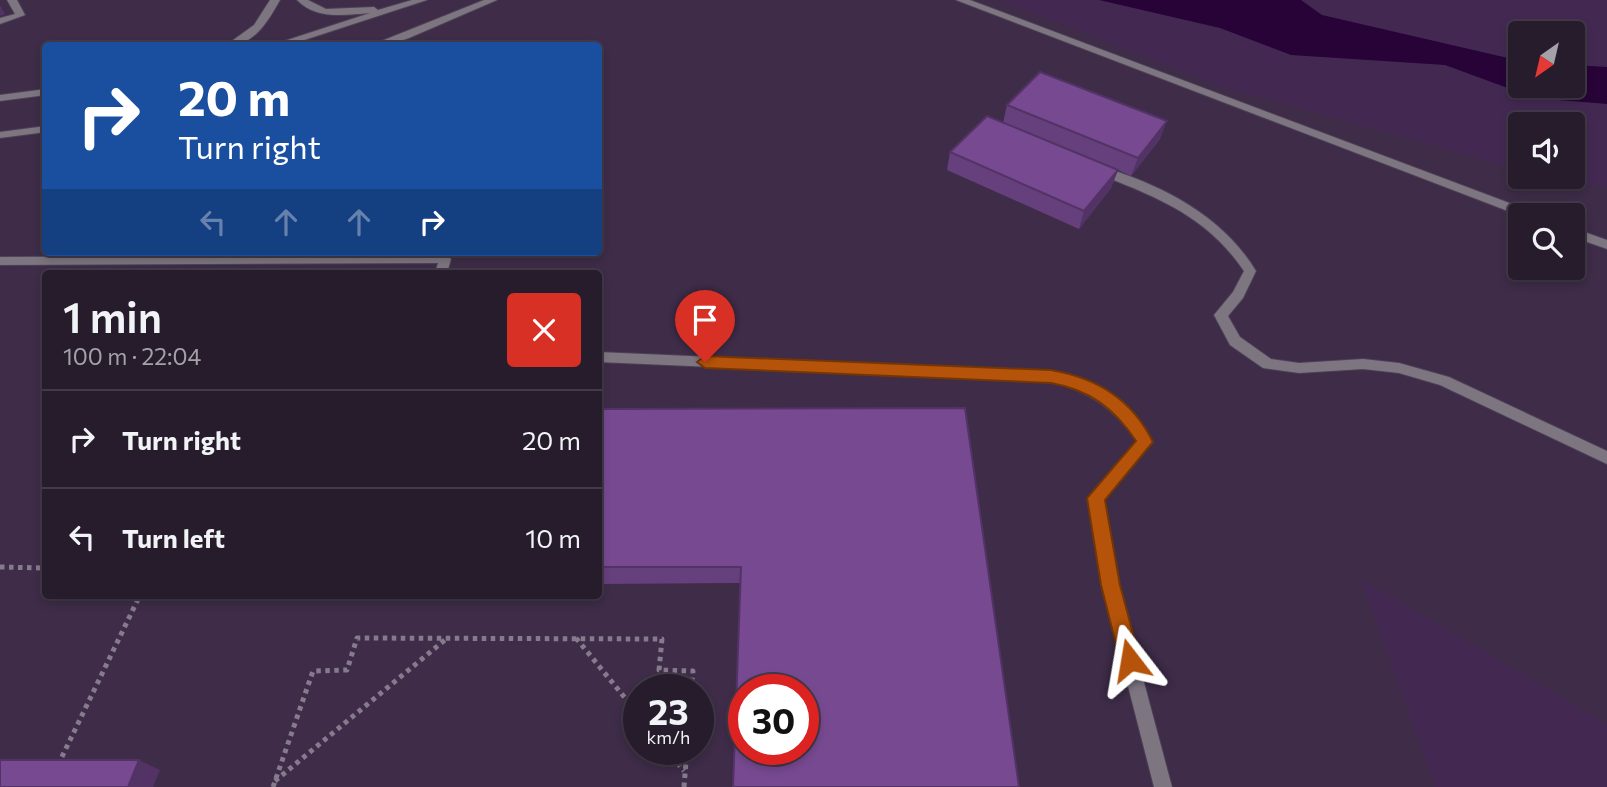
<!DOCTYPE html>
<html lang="en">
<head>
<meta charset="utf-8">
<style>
  body { margin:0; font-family:Commissioner,sans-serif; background:#322938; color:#f1f3f6; height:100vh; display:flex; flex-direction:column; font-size:26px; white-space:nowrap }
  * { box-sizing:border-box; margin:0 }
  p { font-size:23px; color:#a4a1a9 }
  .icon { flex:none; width:38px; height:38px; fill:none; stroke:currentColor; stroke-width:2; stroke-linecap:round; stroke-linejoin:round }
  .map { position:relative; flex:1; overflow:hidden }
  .panel { position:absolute; left:42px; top:270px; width:560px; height:329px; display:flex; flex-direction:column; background:#261c2c; border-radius:7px; box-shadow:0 4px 10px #0003,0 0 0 2px #423a48 }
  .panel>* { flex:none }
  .top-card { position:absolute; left:42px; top:42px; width:560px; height:214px; border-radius:7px; box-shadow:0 4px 10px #0003,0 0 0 2px #423a48; background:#1a4fa0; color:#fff; overflow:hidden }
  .needle { width:46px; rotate:214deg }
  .buttons { position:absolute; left:1508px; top:21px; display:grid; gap:14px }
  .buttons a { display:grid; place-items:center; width:77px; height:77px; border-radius:7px; background:#261c2c; box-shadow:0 4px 10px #0003,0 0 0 2px #423a48; font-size:35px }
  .speed { position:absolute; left:623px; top:674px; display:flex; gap:14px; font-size:35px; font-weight:700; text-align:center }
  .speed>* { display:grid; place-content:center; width:91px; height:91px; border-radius:50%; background:#261c2c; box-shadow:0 4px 10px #0003,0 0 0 2px #423a48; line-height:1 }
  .speed small { font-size:18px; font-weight:400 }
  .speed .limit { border:10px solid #d22; background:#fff; color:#111 }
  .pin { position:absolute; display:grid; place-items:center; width:60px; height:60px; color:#fff; margin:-72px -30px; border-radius:50% 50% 50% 0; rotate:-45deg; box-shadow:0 0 7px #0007 }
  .pin .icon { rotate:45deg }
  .me { position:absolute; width:77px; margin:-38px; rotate:346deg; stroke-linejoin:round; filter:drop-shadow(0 0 5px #0008) }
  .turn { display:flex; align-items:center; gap:24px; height:147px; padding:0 21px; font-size:32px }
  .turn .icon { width:91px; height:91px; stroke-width:2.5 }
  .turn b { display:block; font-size:49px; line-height:60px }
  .lanes { display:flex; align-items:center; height:66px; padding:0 21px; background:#0003; justify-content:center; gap:35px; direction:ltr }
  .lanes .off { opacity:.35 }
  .round { display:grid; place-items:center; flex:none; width:74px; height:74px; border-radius:7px; background:#322938 }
  .head { display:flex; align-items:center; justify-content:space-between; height:119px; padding:0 21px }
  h1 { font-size:42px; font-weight:600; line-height:52px }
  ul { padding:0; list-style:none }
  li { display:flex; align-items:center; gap:21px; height:98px; padding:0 21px; border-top:2px solid #423a48 }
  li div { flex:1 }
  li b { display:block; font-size:26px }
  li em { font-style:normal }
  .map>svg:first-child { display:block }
</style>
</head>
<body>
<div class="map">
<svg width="1607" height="787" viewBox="0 0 1607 787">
  <rect width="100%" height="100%" fill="#32253b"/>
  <path fill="#3e2c48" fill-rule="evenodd" d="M0 0H1607V787H0ZM1521 33H1573V86H1521ZM46 46H598V252H46ZM1521 124H1573V177H1521ZM1521 215H1573V268H1521ZM46 273H598V595H46ZM639 690H698V749H639ZM744 690H803V749H744Z"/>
  <g fill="#432952" fill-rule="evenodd">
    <path d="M999 0H1607V186L1574 185 1546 177H1573V124H1521V170L1227 88ZM1521 33H1573V86H1521Z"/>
    <path d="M1361 579 1607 724V787H1435Z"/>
  </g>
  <path fill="#280338" d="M1099 0H1301L1322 15 1521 61V86H1573V65L1607 67V104L1535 98 1445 65 1291 55 1220 28Z"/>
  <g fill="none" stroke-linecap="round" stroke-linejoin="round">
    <defs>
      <g id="service">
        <path d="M7 0H17L25 15 0 24V18L15 14Z"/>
        <path d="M1100 166C1162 185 1222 215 1256 271L1243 298 1228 316 1240 337 1271 359 1299 363 1363 359 1399 363 1449 377 1607 451V464L1440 385 1399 373 1363 369 1299 373 1263 368 1230 345 1214 315 1233 292 1244 271C1206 215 1156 197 1096 173V167Z"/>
      </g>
      <g id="minor">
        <path d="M270 0H280C267 23 254 46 225 46L254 25Z"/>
        <path d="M297 0H308L326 9 374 7 378 10 412 0H427L286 46H269L370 13C345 15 316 20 297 0Z"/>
        <path d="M484 0H497L409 38 386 46H369Z"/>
        <path d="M956 0H970L1533 212 1535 215 1521 216Z"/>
        <path d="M46 89V95L0 101V95Z"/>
        <path d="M46 126V132L0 138V132Z"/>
        <path d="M1573 228 1607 240V249L1573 237Z"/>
        <path d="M445 255 451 259 447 273H435L438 263 0 265V257Z"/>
        <path d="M598 352 1051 372C1095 381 1131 401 1152 442L1104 500 1118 585 1172 787H1154L1102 585 1088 498 1137 441C1114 409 1090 391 1051 382L598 362Z"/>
      </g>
    </defs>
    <use href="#service" stroke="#4d4156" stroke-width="2"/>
    <use href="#minor" stroke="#4d4156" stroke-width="2"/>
    <g stroke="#867b8d" stroke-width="5" stroke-dasharray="4.5 4.5" stroke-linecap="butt">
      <path d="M0 567 46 568"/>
      <path d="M576 638 639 715"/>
      <path d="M666 749 684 771"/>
      <path d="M58 765 140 595"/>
      <path d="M275 781 446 639"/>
      <path d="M273 787 313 671 347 670 357 638 662 639 659 670 693 671 691 690"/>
      <path d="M684 787 687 749"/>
    </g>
    <use href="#service" fill="#7d7681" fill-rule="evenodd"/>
    <use href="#minor" fill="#7d7681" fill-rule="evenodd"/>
  </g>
  <g fill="#663f7d">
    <path d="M1007 105 1160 139 1131 176 1118 170 1111 188 1079 229 947 170 950 152 1003 123Z"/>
    <path d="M598 409 1019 787 740 583 598 584Z"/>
  </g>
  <g fill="#533366">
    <path d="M0 5 5 14 0 16Z"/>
    <path d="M1167 121 1160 139 1131 176 1138 158Z"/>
    <path d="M1118 170 1111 188 1079 229 1084 211Z"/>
    <path d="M139 760 160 770 153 787H128Z"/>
  </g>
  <g fill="#774991" stroke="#533366" stroke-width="2" fill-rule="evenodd">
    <path d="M1040 72 1167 121 1138 158 1007 105Z"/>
    <path d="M987 116 1118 170 1084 211 950 152Z"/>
    <path d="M965 408 1019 787H733L741 567H598V409ZM744 690H803V749H744Z"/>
    <path d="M0 760H139L128 787H0Z"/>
  </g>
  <path fill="#b45309" stroke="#753606" stroke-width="2" d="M705 356 1051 370C1097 378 1132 399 1153 442L1105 500 1120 585 1140 660 1137 667 1130 670 1123 667 1120 660 1101 585 1087 498 1136 441C1114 408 1090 390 1051 383L705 368 697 362Z"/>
</svg>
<div class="buttons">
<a><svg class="needle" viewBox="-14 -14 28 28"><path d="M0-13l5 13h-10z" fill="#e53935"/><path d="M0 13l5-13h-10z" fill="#a4a1a9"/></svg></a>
<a><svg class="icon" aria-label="sound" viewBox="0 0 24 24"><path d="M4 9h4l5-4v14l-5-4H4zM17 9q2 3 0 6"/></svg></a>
<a><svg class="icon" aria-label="search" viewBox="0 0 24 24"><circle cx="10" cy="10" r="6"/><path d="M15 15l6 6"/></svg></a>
</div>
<div class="speed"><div>23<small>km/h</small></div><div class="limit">30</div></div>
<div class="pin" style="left:705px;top:362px;background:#d93025"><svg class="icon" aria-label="arrive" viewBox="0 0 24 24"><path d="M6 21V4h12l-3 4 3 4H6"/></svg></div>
<svg class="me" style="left:1130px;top:660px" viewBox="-20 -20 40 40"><path d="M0-17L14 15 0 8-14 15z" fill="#b45309" stroke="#fff" stroke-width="4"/></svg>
<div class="top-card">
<div class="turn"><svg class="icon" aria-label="right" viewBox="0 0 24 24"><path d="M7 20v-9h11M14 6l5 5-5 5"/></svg><div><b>20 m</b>Turn right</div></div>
<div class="lanes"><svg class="icon off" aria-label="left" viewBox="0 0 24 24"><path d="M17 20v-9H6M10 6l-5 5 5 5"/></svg><svg class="icon off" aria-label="ahead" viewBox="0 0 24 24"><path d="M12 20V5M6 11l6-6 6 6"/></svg><svg class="icon off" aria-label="ahead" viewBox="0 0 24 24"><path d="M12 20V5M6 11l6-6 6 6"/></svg><svg class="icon" aria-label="right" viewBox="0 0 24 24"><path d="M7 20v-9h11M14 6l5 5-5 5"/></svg></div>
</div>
<section class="panel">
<div class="head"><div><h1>1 min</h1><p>100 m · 22:04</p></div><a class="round" style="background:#d93025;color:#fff"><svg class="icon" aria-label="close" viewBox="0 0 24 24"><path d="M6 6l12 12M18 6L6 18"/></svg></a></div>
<ul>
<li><svg class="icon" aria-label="right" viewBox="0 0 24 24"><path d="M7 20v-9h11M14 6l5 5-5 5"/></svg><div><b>Turn right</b></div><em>20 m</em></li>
<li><svg class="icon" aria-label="left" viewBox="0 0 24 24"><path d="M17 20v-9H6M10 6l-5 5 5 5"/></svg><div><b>Turn left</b></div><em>10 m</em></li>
</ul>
</section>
</div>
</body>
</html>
